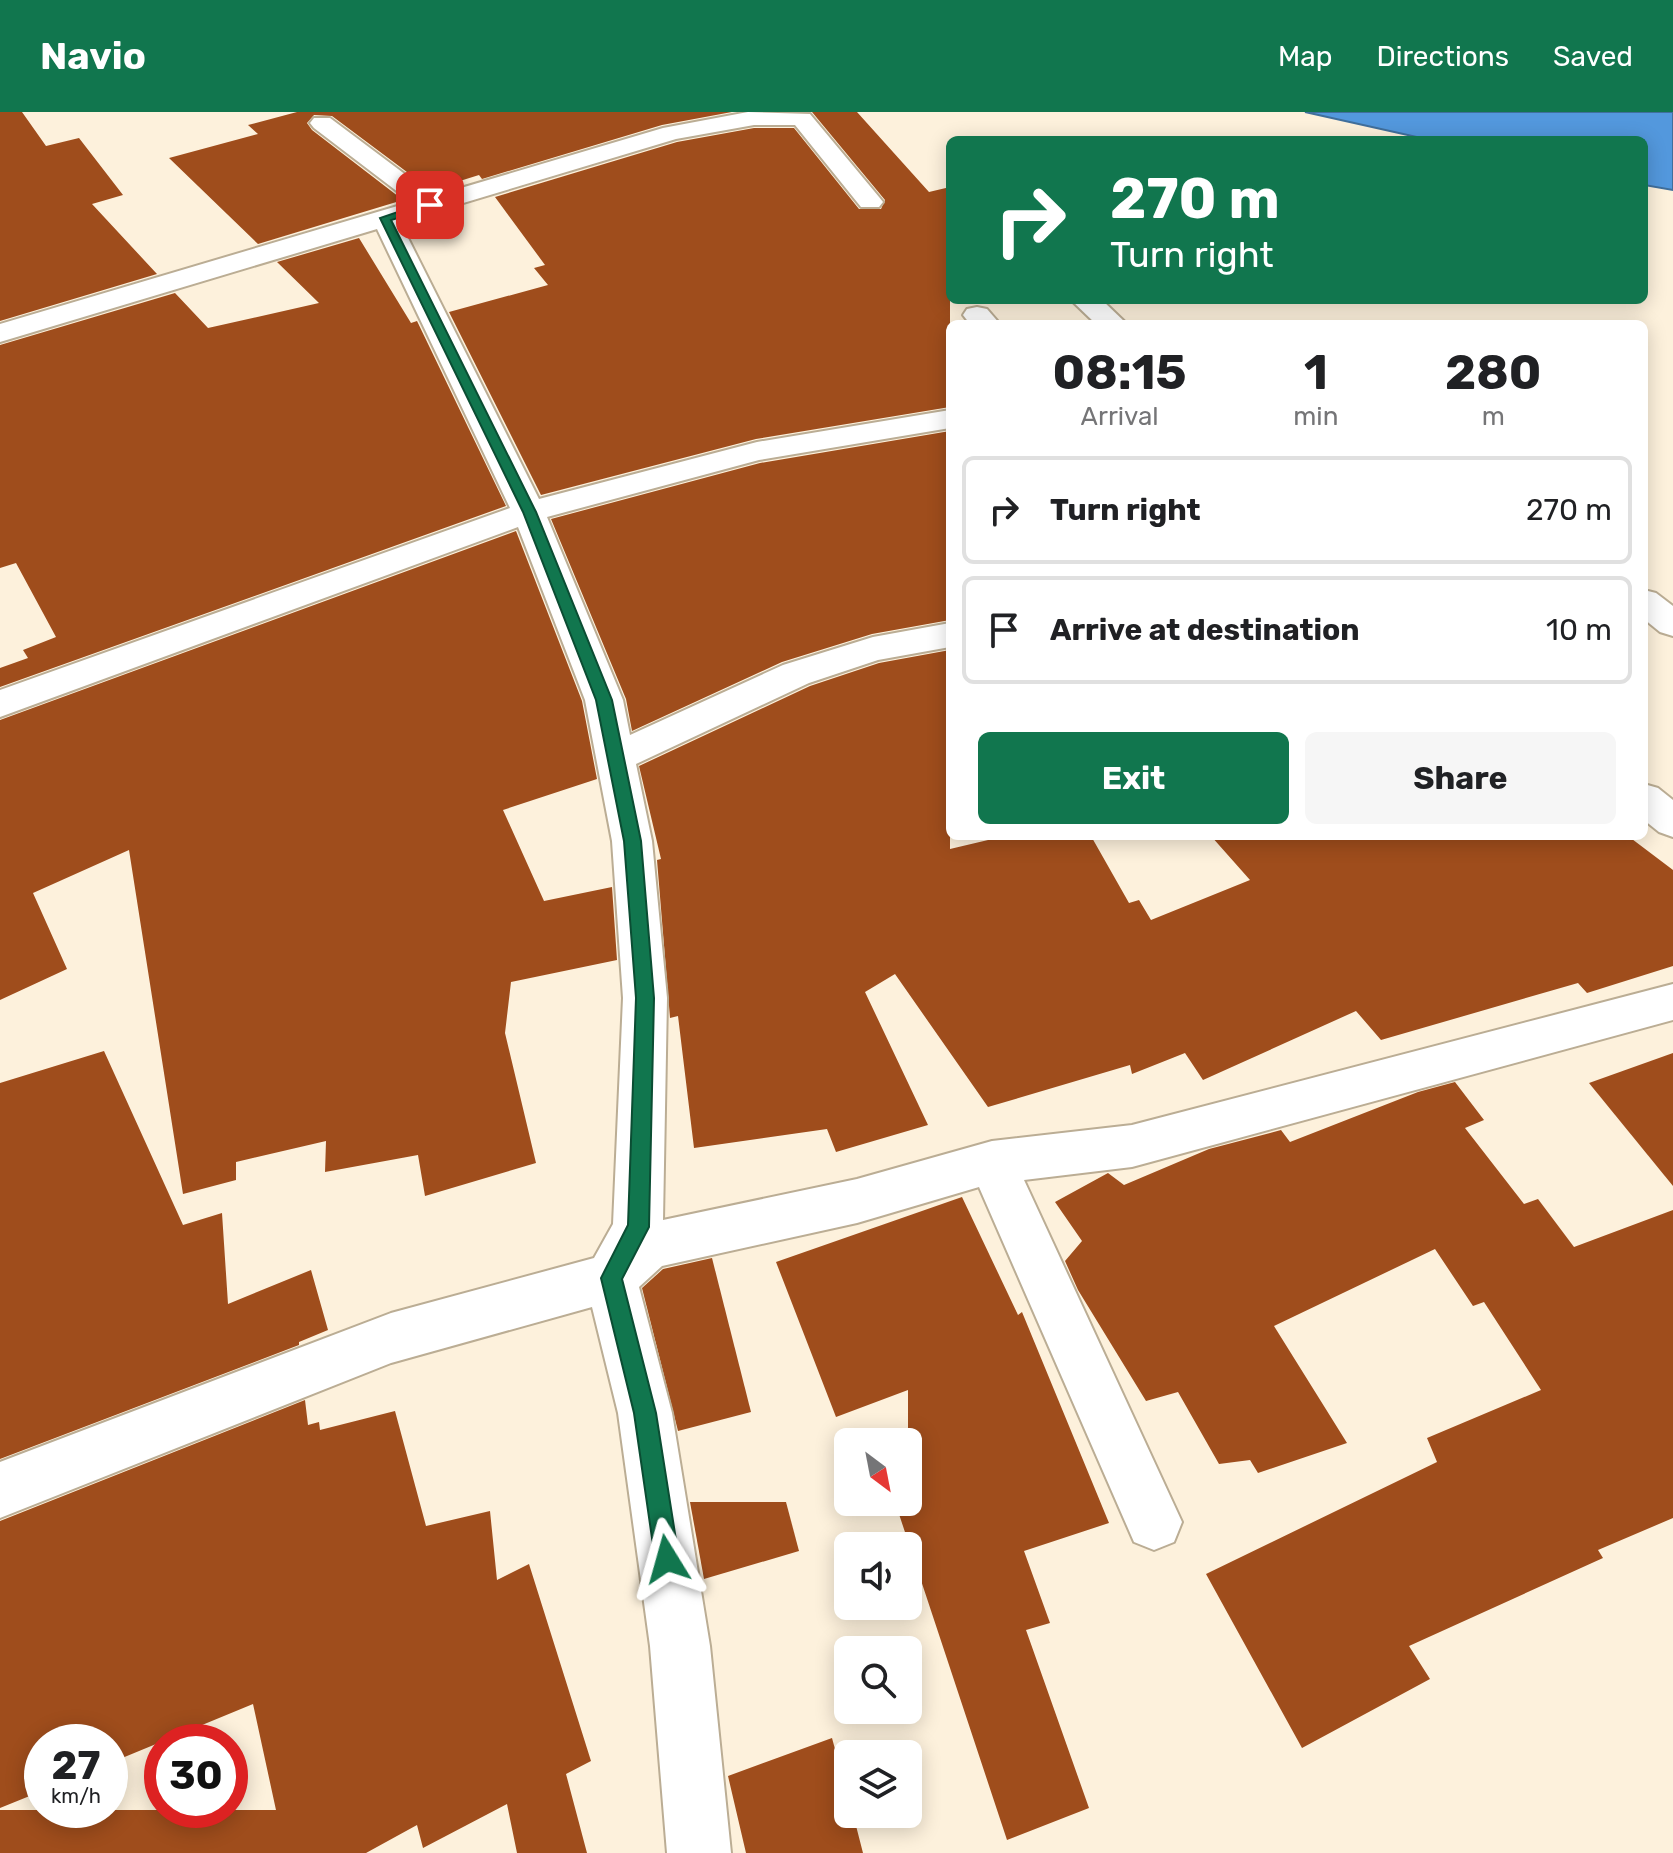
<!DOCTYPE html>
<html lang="en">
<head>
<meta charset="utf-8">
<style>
  body { margin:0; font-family:Rubik,sans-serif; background:#f6f6f6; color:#202124; height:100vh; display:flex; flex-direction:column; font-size:30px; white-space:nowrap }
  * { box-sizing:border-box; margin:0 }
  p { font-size:26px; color:#757577 }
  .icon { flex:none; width:44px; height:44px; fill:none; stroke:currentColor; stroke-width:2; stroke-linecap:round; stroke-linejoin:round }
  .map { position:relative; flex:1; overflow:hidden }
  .drawer { position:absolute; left:946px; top:208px; width:702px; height:520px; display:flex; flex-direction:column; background:#fff; border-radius:12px; box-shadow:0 4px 20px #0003 }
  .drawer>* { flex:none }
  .top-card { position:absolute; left:946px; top:24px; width:702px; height:168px; border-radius:12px; box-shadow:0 4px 20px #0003; background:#11764e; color:#fff; overflow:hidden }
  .needle { width:52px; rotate:148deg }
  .buttons { position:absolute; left:834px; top:1316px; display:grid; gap:16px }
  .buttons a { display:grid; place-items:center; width:88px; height:88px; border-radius:12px; background:#fff; box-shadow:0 4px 20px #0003; font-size:40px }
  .speed { position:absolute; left:24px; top:1612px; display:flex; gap:16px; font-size:40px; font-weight:700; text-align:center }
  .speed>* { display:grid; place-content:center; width:104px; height:104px; border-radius:50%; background:#fff; box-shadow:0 4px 20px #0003; line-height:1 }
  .speed small { font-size:20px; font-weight:400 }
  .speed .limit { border:12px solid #d22; background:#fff; color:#111 }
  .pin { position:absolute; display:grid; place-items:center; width:68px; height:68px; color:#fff; margin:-34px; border-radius:16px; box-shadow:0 4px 12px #0006 }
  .me { position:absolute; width:88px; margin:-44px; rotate:352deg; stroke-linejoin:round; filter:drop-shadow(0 0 6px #0008) }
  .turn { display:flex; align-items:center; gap:28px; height:168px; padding:0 32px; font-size:36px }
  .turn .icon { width:104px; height:104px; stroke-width:2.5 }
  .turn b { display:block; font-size:56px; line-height:68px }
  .eta { display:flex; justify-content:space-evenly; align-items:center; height:136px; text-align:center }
  .eta b { font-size:48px; font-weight:700; line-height:56px }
  .button { display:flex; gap:16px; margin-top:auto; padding:16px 32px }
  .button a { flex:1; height:92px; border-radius:12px; background:#11764e; color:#fff; font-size:32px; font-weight:700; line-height:92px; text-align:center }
  .button a+a { background:#f6f6f6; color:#202124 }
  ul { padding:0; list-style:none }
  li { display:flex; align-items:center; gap:24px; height:108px; margin:0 16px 12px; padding:0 16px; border:4px solid #e0e0e0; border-radius:12px }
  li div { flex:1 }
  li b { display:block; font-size:30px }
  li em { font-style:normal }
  header { display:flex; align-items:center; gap:48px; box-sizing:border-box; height:112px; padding:0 40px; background:#11764e; color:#fff }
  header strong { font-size:38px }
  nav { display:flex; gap:44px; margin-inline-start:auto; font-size:28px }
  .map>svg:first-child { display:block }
</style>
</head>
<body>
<header>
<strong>Navio</strong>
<nav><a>Map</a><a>Directions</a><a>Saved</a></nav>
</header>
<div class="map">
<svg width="1673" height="1741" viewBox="0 0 1673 1741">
  <rect width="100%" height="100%" fill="#fdf1dc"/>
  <path fill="#5398dd" stroke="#406f9c" stroke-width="2" d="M1305 0H1673V78L1644 73V28H1430Z"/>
  <g fill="#9f4d1c">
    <path d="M0 0H22L46 34 79 26 123 83 92 92 157 162 0 209Z"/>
    <path d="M297 0H732L662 13 482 67 479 63 431 78 332 4 314 3 307 11 312 18 403 88 258 132 169 46 258 22 248 13Z"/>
    <path d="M812 0H857L929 80 950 75V295L756 327 541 383 449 200 548 173 534 156 545 153 495 85 677 30 754 16H794L859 97H881L885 88Z"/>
    <path d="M359 126 411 211 417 209 506 394 0 575V556L28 546 23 538 56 525 16 451 0 456V233L175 181 208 216 319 191 277 150Z"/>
    <path d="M950 319V508L872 522 782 550 632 619 626 587 551 407 760 351Z"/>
    <path d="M516 419 582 589 597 667 503 698 544 789 612 775 617 848 511 870 505 921 536 1051 425 1084 418 1043 325 1060 326 1029 236 1050V1068L183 1082 129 738 33 781 67 857 0 888V608Z"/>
    <path d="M950 538V737L1005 724H1091L1129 791 1139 788 1151 808 1250 768 1211 724H1628L1673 758V854L1587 881 1578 871 1381 928 1356 899 1203 968 1185 941 1132 962 1130 953 988 995 895 862 865 880 928 1013 836 1040 827 1017 694 1036 678 904 670 906 657 748 661 747 639 654 810 574 879 551Z"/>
    <path d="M104 939 183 1113 222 1101 228 1192 311 1158 328 1218 299 1230V1233L0 1347V971Z"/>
    <path d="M1673 941V1074L1589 971Z"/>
    <path d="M1455 970 1484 1008 1465 1016 1524 1092 1538 1087 1574 1135 1673 1098V1406L1598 1438 1603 1446 1409 1534 1430 1567 1302 1636 1206 1462 1437 1350 1427 1326 1541 1278 1484 1190 1473 1194 1435 1137 1274 1214 1347 1331 1258 1361 1250 1348 1219 1352 1178 1280 1146 1289 1078 1178 1065 1149 1082 1129 1055 1090 1108 1061 1124 1073 1209 1037 1281 1018 1290 1030 1418 980Z"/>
    <path d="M962 1085 1018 1203 1022 1200 1109 1411 1024 1439 1050 1511 1026 1518 1089 1696 1007 1728 895 1390H908V1278L836 1305 776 1150Z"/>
    <path d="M712 1146 751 1300 678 1319 642 1176 663 1157Z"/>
    <path d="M305 1288 308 1313 319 1310 320 1318 395 1299 426 1414 490 1399 497 1468 529 1452 591 1649 566 1662 587 1741H517L507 1692 423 1736 417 1713 366 1741H0V1698H276L253 1592 110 1651V1630H42V1679L0 1696V1409Z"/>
    <path d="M690 1390H786L799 1439 704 1467Z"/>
    <path d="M832 1626 848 1685V1702H853L863 1741H746L728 1664Z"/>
  </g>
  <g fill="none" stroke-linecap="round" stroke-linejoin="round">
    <defs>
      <g id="minor">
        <path d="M748 0 810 2 879 85 883 90 879 95H861L795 13H754L676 27 400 110 539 387 757 330 950 298V316L759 348 547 405 623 588 630 623 783 553 873 525 950 511V535L878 548 809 571 636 652 652 729 667 886 663 1108 857 1067 992 1029 1132 1013 1673 872V908L1132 1055 1024 1068 1182 1410 1174 1430 1154 1438 1134 1430 979 1075 857 1111 662 1154 639 1175 672 1301 710 1534 731 1741H667L650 1534 618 1301 592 1195 391 1251 0 1406V1350L391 1201 594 1146 613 1112 623 886 612 729 585 588 518 415 0 605V578L510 396 377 117 0 230V212L411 90 314 16 310 11 314 6H330L434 84 663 16Z"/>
        <path d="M1071 188H1102L1127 212H1096Z"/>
        <path d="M977 195 987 197 1000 212H970L963 203 967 197Z"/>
        <path d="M1644 478 1656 481 1673 494V524L1660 520 1644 507Z"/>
        <path d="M1644 672 1658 676 1673 688V725L1659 720 1644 708Z"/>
      </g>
    </defs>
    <use href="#minor" stroke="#bbad94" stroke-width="4"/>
    <use href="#minor" fill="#fff" fill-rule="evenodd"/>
  </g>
  <path fill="#11764e" stroke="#0b4d33" stroke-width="2" d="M430 89 435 93 434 95 391 108 536 400 612 588 641 729 654 886 649 1115 622 1167 656 1301 679 1447 675 1455 667 1459 658 1455 655 1447 634 1301 601 1166 628 1113 636 886 624 729 596 588 523 400 380 106Z"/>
</svg>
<div class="buttons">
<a><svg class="needle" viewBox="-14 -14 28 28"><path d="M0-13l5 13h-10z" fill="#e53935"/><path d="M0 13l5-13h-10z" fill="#757577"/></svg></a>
<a><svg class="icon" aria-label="sound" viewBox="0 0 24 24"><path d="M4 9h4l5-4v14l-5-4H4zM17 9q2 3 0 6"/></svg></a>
<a><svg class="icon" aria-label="search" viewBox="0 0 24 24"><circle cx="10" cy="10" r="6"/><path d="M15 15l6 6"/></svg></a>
<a><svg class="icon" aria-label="layers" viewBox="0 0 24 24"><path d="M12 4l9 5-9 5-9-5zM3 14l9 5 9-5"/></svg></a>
</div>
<div class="speed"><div>27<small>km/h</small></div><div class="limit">30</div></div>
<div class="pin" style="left:430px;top:93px;background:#d93025"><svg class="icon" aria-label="arrive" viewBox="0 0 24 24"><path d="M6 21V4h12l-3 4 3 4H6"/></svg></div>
<svg class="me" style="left:667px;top:1447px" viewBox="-20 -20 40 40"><path d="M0-17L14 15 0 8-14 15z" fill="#11764e" stroke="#fff" stroke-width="4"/></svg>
<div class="top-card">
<div class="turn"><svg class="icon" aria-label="right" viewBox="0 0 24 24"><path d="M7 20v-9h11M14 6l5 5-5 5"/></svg><div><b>270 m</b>Turn right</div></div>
</div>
<section class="drawer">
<div class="eta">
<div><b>08:15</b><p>Arrival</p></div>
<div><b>1</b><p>min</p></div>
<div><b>280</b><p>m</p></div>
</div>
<ul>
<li><svg class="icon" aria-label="right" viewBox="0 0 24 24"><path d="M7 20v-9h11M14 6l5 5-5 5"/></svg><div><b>Turn right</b></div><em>270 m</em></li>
<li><svg class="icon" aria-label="arrive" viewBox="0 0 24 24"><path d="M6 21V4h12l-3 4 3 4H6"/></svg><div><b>Arrive at destination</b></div><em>10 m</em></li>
</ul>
<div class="button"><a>Exit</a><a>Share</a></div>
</section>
</div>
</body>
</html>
